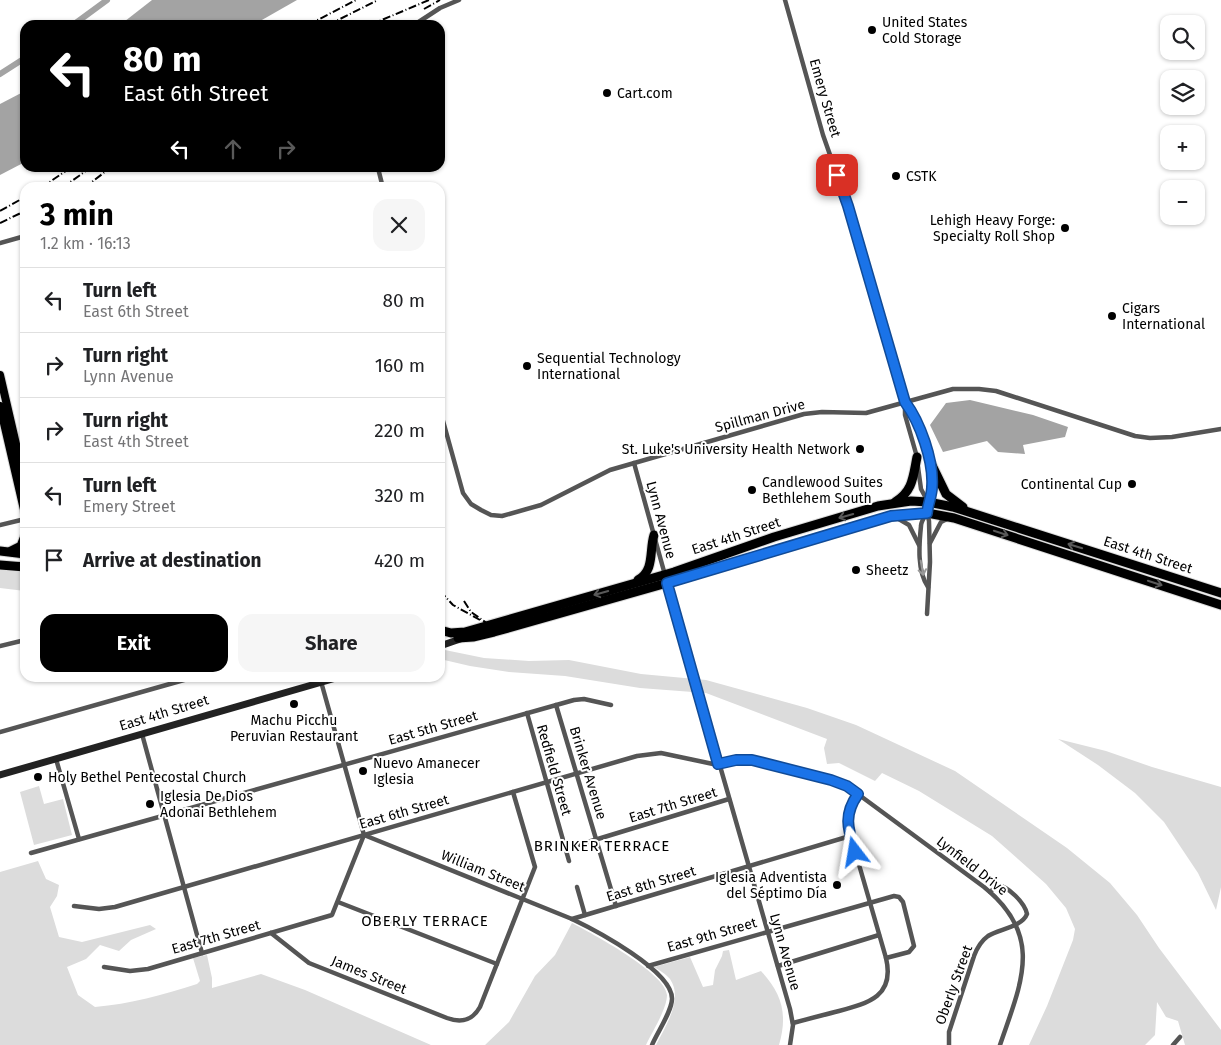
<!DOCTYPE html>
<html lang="en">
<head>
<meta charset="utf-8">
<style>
  body { margin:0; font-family:"Fira Sans",sans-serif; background:#f6f6f6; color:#202124; height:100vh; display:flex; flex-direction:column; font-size:19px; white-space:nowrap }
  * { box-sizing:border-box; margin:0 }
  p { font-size:16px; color:#757577 }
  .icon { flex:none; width:28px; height:28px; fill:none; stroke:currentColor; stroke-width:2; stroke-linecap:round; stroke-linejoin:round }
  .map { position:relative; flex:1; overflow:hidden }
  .side { position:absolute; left:20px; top:182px; width:425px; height:500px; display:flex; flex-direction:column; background:#fff; border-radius:15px; box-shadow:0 1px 4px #0004 }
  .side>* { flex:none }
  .guide { position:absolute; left:20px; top:20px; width:425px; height:152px; border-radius:15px; box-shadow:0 1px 4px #0004; background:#000; color:#fff; overflow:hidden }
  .tools { position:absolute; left:1160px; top:15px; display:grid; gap:10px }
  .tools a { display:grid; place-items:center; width:45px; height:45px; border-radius:10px; background:#fff; box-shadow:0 1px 4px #0004; font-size:25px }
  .pin { position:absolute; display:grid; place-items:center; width:42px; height:42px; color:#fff; margin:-21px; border-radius:10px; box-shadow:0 2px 8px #0006 }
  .me { position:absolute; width:55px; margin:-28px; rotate:346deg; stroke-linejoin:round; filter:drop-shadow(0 0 4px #0008) }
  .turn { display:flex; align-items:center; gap:18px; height:105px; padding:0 20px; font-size:22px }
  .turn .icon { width:65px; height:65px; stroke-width:2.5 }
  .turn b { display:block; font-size:35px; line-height:42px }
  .lanes { display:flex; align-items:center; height:48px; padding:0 20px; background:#0003; justify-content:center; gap:25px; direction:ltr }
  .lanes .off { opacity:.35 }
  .round { display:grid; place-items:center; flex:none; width:52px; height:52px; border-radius:15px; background:#f6f6f6 }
  .headline { display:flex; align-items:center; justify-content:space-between; height:85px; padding:0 20px }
  h1 { font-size:30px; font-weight:700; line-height:38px; color:#000 }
  .primary-button { display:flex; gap:10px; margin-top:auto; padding:10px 20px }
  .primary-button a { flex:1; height:58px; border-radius:15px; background:#000; color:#fff; font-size:20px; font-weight:700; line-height:58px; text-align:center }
  .primary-button a+a { background:#f6f6f6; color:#202124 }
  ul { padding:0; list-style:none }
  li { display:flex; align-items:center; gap:15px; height:65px; padding:0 20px; border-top:1px solid #e0e0e0 }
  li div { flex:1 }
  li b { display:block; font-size:19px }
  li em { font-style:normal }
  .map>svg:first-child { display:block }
</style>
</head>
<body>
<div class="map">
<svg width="1221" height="1045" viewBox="0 0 1221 1045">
  <rect width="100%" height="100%" fill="#fff"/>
  <g fill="#dcdcdc">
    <path d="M0 569 25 570V591L0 588Z"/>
    <path d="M440 649 484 658 529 661 569 660 641 674 706 680 807 708 856 725 955 771 1067 848 1110 883 1137 915 1159 948 1221 1030V1045H1185L1178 1021 1166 1017 1157 1002 1155 1035 1145 1045H1029L1047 1006 1073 940 1075 929 1066 908 1046 884 992 836 919 791 882 773 875 781 839 763 827 764 824 748 827 739 706 693 640 688 565 676 509 672 470 666 440 659Z"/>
    <path d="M1058 739 1106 751 1152 767 1221 787V887L1216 910 1198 873 1164 822 1135 793 1098 765Z"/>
    <path d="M39 786 44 804 63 799 72 835 34 845 20 792Z"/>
    <path d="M38 861 46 879 59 885 57 896 50 907 59 937 82 942 150 925 156 929 131 940 119 951 100 945 86 959 67 967 78 995 95 1007C130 1004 163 995 197 984L200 981 193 958 207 955 212 978V988L261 974 305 990 431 1045H0V872Z"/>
    <path d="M572 923C591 933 666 973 667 995 667 1009 652 1032 646 1045H485L509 1022 535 976 555 955Z"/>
    <path d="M729 950 736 980 761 971C782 994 788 1014 779 1045H656C665 1027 684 999 670 979 666 974 659 970 654 967L690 957 703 987 713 985 715 970 722 956 723 951Z"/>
  </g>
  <g fill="#a3a3a3">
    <path d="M152 0H297L253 25H120Z"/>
    <path d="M25 91V162L0 175V104Z"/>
    <path d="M970 400 1033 415 1068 427 1065 437 1023 445 1025 454 998 452 987 441 943 452 930 425 946 403Z"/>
  </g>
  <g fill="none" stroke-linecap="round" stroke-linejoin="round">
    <g stroke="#a3a3a3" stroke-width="6">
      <path d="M73 25 107 0"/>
      <path d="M0 74 25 58"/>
    </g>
    <defs>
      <g id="primary">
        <path d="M0 375 25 483"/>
        <path d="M0 406 25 514"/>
      </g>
      <g id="highway">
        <path d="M929 459 946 494 963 507"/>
        <path d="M895 502C913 491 913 477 917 457"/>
        <path d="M0 551 25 554"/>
        <path d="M11 551 21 546 25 536"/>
        <path d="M0 565 25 567"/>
        <path d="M638 580C655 570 649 551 654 535"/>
        <path d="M440 630 451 633 465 632 674 572 774 537 878 506 911 501 928 502 953 507 1221 593"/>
        <path d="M458 638 473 637 494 632 667 583 891 516 927 513 954 518 1221 605"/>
      </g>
    </defs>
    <use href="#primary" stroke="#dbdbdb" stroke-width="10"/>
    <use href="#highway" stroke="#dbdbdb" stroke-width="11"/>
    <g stroke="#555" stroke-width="4.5">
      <path d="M785 0 823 135 848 206 905 402V415L917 457"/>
      <path d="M414 25 440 8 459 0"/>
      <path d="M378 168 383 188"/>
      <path d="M0 243 25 236"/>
      <path d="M906 403 913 413 930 460"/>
      <path d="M440 410 463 493 471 504 481 510 491 515 502 516 541 505 610 470 804 414 822 412 866 413 953 389H979L996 391 1135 436 1150 438 1172 437 1221 429"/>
      <path d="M634 463 665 575"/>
      <path d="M918 467 921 489 928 502"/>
      <path d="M927 513 929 521 930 562 927 614"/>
      <path d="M897 518 909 525 919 545"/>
      <path d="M0 525 25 519"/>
      <path d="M930 543 941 522 949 518"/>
      <path d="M667 582 790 1009 793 1025 790 1045"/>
      <path d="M928 587C917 571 919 545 921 526 921 521 925 517 927 512 931 498 934 485 931 470"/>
      <path d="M0 646 25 640"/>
      <path d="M320 678 364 835"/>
      <path d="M556 705 616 906"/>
      <path d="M527 713 569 861"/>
      <path d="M0 732 191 678"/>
      <path d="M142 734 202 953"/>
      <path d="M56 759 79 839"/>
      <path d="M364 835 572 919C595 930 673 971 672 999 672 1011 657 1033 652 1045"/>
      <path d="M565 849 729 799"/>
      <path d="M31 853 574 700 584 699 611 705"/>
      <path d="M577 887 585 915"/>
      <path d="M338 902 497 964"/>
      <path d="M74 906 99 909 115 907 637 756 661 753 713 764 748 760 822 777 847 786 984 887C1045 936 1021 983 1000 1045"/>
      <path d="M572 919 850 836"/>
      <path d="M271 933 309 963 447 1018C461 1023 472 1021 480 1007L535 867 513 792"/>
      <path d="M648 966 894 896 899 897 903 902 914 946 909 952 886 958"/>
      <path d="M778 966 879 935"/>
      <path d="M104 967 130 971 148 969 332 915 364 835"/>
      <path d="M793 1023C808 1019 823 1015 839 1011 869 1003 895 996 886 958L849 830V810L858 795"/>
      <path d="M949 1045V1032L974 956C977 948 981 941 988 936 999 929 1022 927 1027 914 1025 903 1008 886 997 885L990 892"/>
      <path d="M1173 1045 1180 1037"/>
    </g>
    <g stroke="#222" stroke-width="7">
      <path d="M440 646 463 638"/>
      <path d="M0 775 336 678"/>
    </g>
    <use href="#primary" stroke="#000" stroke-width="8"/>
    <use href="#highway" stroke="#000" stroke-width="9"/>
    <g stroke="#000" stroke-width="2" stroke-dasharray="8 2.5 1 2.5" stroke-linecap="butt">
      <path d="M424 9 440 0"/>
      <path d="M308 25 356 0"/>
      <path d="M328 25 378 0"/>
      <path d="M370 25 429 0"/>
      <path d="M41 188 70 168"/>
      <path d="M62 188 90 168"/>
      <path d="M84 188 110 168"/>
      <path d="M0 211 25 197"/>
      <path d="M0 223 25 211"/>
      <path d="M440 591 453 605 480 620"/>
      <path d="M464 601 471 612 488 624"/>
    </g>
  </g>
  <defs><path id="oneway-shaft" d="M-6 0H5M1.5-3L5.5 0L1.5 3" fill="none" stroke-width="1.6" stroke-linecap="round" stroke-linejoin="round" transform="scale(1.25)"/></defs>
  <g stroke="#595959">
    <use href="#oneway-shaft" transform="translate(846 516) rotate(164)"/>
    <use href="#oneway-shaft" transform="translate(1001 533) rotate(18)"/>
    <use href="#oneway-shaft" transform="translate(1075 546) rotate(-163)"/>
    <use href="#oneway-shaft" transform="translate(1155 583) rotate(18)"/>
    <use href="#oneway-shaft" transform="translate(601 593) rotate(164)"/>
  </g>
  <use stroke="#999" href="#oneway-shaft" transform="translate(922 568) rotate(80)"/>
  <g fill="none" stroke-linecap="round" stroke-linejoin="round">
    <defs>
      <path id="route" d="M837 175 848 206 905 402C920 422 934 461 932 487 932 495 928 504 927 513L891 516 667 583 718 764 736 760H752L831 780 847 786 858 794C843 815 848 829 855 852"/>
    </defs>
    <use href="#route" stroke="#114b97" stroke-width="12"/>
    <use href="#route" stroke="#1a73e8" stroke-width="9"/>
  </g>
  <g fill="#000" stroke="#fff" stroke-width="2">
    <circle cx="872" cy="30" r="5"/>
    <circle cx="607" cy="93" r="5"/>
    <circle cx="896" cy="176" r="5"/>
    <circle cx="1065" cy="228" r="5"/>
    <circle cx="1112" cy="316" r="5"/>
    <circle cx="527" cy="366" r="5"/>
    <circle cx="860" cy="449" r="5"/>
    <circle cx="1132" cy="484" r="5"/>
    <circle cx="752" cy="490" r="5"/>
    <circle cx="856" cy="570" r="5"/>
    <circle cx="294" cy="704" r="5"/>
    <circle cx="363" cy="771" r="5"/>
    <circle cx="38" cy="777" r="5"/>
    <circle cx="150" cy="804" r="5"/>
    <circle cx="837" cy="885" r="5"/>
  </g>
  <g text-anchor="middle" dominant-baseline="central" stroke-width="4" stroke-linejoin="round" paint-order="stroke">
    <g font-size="14" fill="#000" stroke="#fff" text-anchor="start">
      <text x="882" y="22">United States<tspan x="882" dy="16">Cold Storage</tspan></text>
      <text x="617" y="93">Cart.com</text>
      <text x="906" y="176">CSTK</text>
      <text x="1055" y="220" text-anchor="end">Lehigh Heavy Forge:<tspan x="1055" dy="16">Specialty Roll Shop</tspan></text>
      <text x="1122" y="308">Cigars<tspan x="1122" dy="16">International</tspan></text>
      <text x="537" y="358">Sequential Technology<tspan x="537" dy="16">International</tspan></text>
      <text x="850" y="449" text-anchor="end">St. Luke's University Health Network</text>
      <text x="762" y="482">Candlewood Suites<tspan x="762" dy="16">Bethlehem South</tspan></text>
      <text x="1122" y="484" text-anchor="end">Continental Cup</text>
      <text x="866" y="570">Sheetz</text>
      <text x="294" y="720" text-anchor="middle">Machu Picchu<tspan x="294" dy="16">Peruvian Restaurant</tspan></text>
      <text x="373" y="763">Nuevo Amanecer<tspan x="373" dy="16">Iglesia</tspan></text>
      <text x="48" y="777">Holy Bethel Pentecostal Church</text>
      <text x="160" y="796">Iglesia De Dios<tspan x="160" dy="16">Adonai Bethlehem</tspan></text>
      <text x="827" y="877" text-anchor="end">Iglesia Adventista<tspan x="827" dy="16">del Séptimo Día</tspan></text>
    </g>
    <g font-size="14" fill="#000" stroke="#fff">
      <text transform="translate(825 98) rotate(74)">Emery Street</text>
      <text transform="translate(760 416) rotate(-15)">Spillman Drive</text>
      <text transform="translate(661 520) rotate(75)">Lynn Avenue</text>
      <text transform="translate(736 536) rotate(-18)">East 4th Street</text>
      <text transform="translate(1148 555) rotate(18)">East 4th Street</text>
      <text transform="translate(164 713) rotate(-17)">East 4th Street</text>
      <text transform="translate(433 728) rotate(-16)">East 5th Street</text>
      <text transform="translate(554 770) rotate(74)">Redfield Street</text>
      <text transform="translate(588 773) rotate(73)">Brinker Avenue</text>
      <text transform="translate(673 805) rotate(-17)">East 7th Street</text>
      <text transform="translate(404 812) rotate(-16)">East 6th Street</text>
      <text transform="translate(972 866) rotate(38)">Lynfield Drive</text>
      <text transform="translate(483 871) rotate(22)">William Street</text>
      <text transform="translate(651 884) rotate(-17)">East 8th Street</text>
      <text transform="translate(712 935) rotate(-16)">East 9th Street</text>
      <text transform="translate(216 937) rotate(-16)">East 7th Street</text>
      <text transform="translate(785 952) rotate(74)">Lynn Avenue</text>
      <text transform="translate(369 975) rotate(22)">James Street</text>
      <text transform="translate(954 985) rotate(-70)">Oberly Street</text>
    </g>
    <g font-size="15" letter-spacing="1" fill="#000" stroke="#fff">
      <text x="602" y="846">BRINKER TERRACE</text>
      <text x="425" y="921">OBERLY TERRACE</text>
    </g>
  </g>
</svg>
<div class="tools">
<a><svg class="icon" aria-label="search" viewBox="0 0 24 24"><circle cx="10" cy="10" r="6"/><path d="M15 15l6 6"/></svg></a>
<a><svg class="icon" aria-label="layers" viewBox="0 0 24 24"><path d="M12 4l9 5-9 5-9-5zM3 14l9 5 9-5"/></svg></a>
<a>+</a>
<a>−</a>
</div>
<div class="pin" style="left:837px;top:175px;background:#d93025"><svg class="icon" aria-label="arrive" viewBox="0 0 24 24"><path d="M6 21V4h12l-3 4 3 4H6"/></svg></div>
<svg class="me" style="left:855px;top:852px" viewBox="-20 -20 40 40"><path d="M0-17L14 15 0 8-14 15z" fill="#1a73e8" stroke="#fff" stroke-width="4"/></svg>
<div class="guide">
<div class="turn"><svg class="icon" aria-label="left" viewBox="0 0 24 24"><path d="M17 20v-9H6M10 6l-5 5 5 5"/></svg><div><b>80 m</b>East 6th Street</div></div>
<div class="lanes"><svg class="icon" aria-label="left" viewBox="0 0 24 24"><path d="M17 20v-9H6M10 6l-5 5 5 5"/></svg><svg class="icon off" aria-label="ahead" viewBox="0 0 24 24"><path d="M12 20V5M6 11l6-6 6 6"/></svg><svg class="icon off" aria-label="right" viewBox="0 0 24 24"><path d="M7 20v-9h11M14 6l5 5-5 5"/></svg></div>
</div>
<section class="side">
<div class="headline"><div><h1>3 min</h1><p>1.2 km · 16:13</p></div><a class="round"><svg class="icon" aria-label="close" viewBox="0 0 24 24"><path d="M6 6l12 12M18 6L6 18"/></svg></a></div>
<ul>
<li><svg class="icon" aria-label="left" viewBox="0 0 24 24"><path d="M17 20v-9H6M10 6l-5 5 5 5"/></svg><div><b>Turn left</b><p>East 6th Street</p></div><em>80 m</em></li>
<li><svg class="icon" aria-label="right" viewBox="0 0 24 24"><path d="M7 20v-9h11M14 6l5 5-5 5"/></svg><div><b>Turn right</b><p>Lynn Avenue</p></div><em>160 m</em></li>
<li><svg class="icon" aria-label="right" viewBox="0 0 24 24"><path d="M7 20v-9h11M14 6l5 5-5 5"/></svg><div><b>Turn right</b><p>East 4th Street</p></div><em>220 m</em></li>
<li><svg class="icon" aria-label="left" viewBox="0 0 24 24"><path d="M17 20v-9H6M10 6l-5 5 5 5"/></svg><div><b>Turn left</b><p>Emery Street</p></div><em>320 m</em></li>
<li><svg class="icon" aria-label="arrive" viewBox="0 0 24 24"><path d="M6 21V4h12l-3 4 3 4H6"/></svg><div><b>Arrive at destination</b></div><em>420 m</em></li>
</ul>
<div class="primary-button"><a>Exit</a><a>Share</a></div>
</section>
</div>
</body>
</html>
